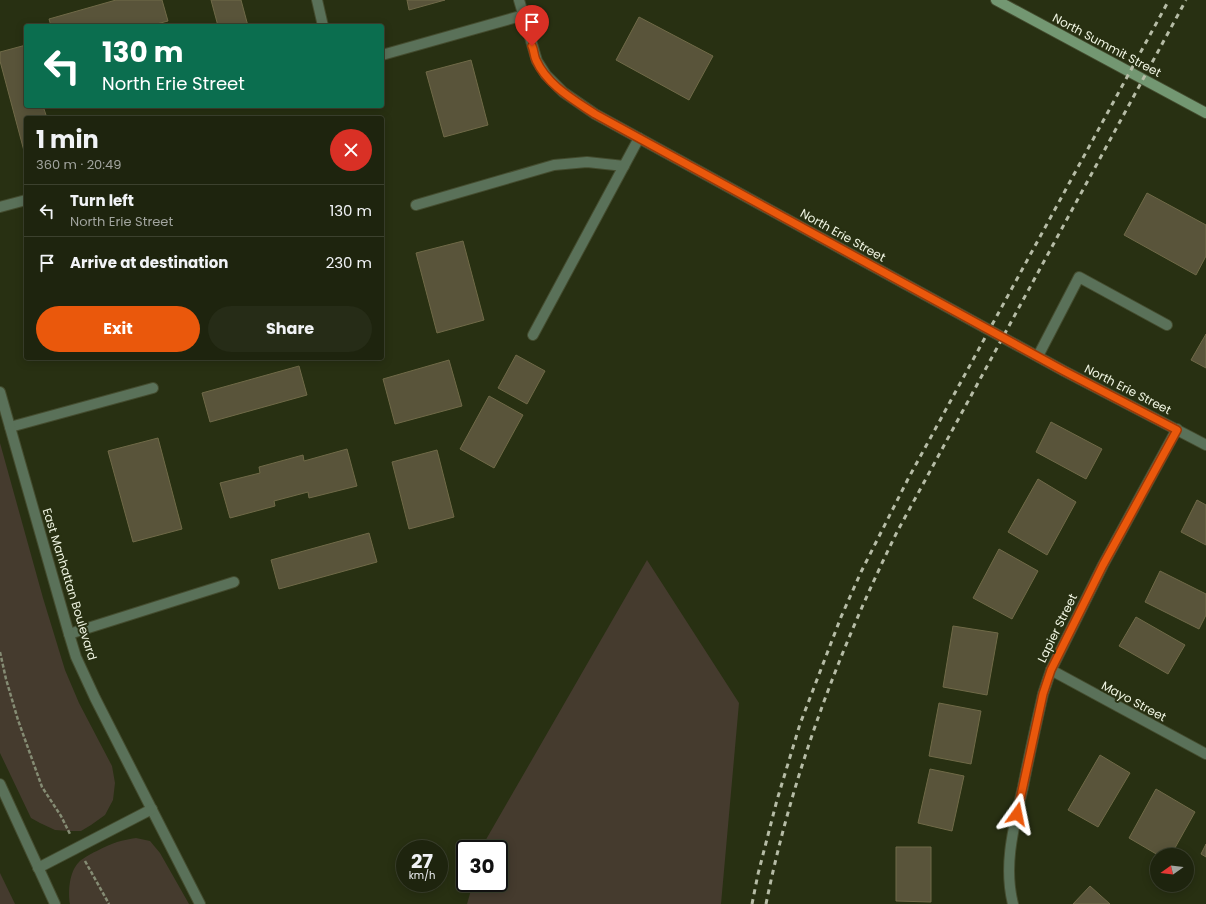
<!DOCTYPE html>
<html lang="en">
<head>
<meta charset="utf-8">
<style>
  body { margin:0; font-family:Poppins,sans-serif; background:#262c17; color:#f1f3f6; height:100vh; display:flex; flex-direction:column; font-size:15px; white-space:nowrap }
  * { box-sizing:border-box; margin:0 }
  p { font-size:13px; color:#a1a49e }
  .icon { flex:none; width:22px; height:22px; fill:none; stroke:currentColor; stroke-width:2; stroke-linecap:round; stroke-linejoin:round }
  .map { position:relative; flex:1; overflow:hidden }
  .side { position:absolute; left:24px; top:116px; width:360px; height:244px; display:flex; flex-direction:column; background:#1e240e; border-radius:4px; box-shadow:0 2px 10px #0003,0 0 0 1px #3c412e }
  .side>* { flex:none }
  .top-card { position:absolute; left:24px; top:24px; width:360px; height:84px; border-radius:4px; box-shadow:0 2px 10px #0003,0 0 0 1px #3c412e; background:#0b6e4f; color:#fff; overflow:hidden }
  .needle { width:26px; rotate:256deg }
  .controls { position:absolute; left:1150px; top:848px; display:grid; gap:8px }
  .controls a { display:grid; place-items:center; width:44px; height:44px; border-radius:50%; background:#1e240e; box-shadow:0 2px 10px #0003,0 0 0 1px #3c412e; font-size:20px }
  .speed { position:absolute; left:396px; top:840px; display:flex; gap:8px; font-size:20px; font-weight:700; text-align:center }
  .speed>* { display:grid; place-content:center; width:52px; height:52px; border-radius:50%; background:#1e240e; box-shadow:0 2px 10px #0003,0 0 0 1px #3c412e; line-height:1 }
  .speed small { font-size:10px; font-weight:400 }
  .speed .limit { border:2px solid #111; border-radius:6px; background:#fff; color:#111 }
  .pin { position:absolute; display:grid; place-items:center; width:34px; height:34px; color:#fff; margin:-41px -17px; border-radius:50% 50% 50% 0; rotate:-45deg; box-shadow:0 0 4px #0007 }
  .pin .icon { rotate:45deg }
  .me { position:absolute; width:44px; margin:-22px; rotate:12deg; stroke-linejoin:round; filter:drop-shadow(0 0 3px #0008) }
  .turn { display:flex; align-items:center; gap:14px; height:84px; padding:0 12px; font-size:18px }
  .turn .icon { width:52px; height:52px; stroke-width:2.5 }
  .turn b { display:block; font-size:28px; line-height:34px }
  .round { display:grid; place-items:center; flex:none; width:42px; height:42px; border-radius:21px; background:#262c17 }
  .summary { display:flex; align-items:center; justify-content:space-between; height:68px; padding:0 12px }
  h1 { font-size:24px; font-weight:700; line-height:30px }
  .cta { display:flex; gap:8px; margin-top:auto; padding:8px 12px }
  .cta a { flex:1; height:46px; border-radius:24px; background:#ea580c; color:#fff; font-size:16px; font-weight:700; line-height:46px; text-align:center }
  .cta a+a { background:#262c17; color:#f1f3f6 }
  ul { padding:0; list-style:none }
  li { display:flex; align-items:center; gap:12px; height:52px; padding:0 12px; border-top:1px solid #3c412e }
  li div { flex:1 }
  li b { display:block; font-size:15px }
  li em { font-style:normal }
  .map>svg:first-child { display:block }
</style>
</head>
<body>
<div class="map">
<svg width="1206" height="904" viewBox="0 0 1206 904">
  <rect width="100%" height="100%" fill="#283012"/>
  <g fill="#453b2e">
    <path d="M0 443 43 598 65 670 79 703 112 766 115 783 113 800 105 815 91 825 81 831H69L55 830 40 823 31 818 0 753Z"/>
    <path d="M647 560 739 703 721 904H467L473 883H499V849H483L484 843Z"/>
    <path d="M136 838 150 841 160 853 189 904H70C68 892 69 872 79 862 85 856 108 845 117 842 123 840 130 839 136 838Z"/>
    <path d="M0 873 15 904H0Z"/>
  </g>
  <g fill="#59543a" stroke="#706a48">
    <path d="M116 0H162L168 21 149 26H51L49 19Z"/>
    <path d="M211 0H241L248 26H218Z"/>
    <path d="M407 0H445L409 10Z"/>
    <path d="M639 17 713 56 689 100 616 60Z"/>
    <path d="M26 45V106H43L47 118H26V150L24 151 0 61V52Z"/>
    <path d="M471 60 488 125 444 137 426 72Z"/>
    <path d="M1147 193 1206 225V256L1196 275 1124 235Z"/>
    <path d="M463 241 484 320 437 333 416 253Z"/>
    <path d="M1206 334V368L1191 360Z"/>
    <path d="M516 355 545 371 527 404 498 388Z"/>
    <path d="M449 360 462 406 395 424 383 379Z"/>
    <path d="M299 366 307 395 210 422 202 393Z"/>
    <path d="M489 396 523 415 494 468 460 449Z"/>
    <path d="M1051 422 1102 449 1086 479 1036 452Z"/>
    <path d="M158 438 182 529 133 542 108 451Z"/>
    <path d="M347 449 357 486 309 498 308 492 274 501 275 506 230 518 220 483 260 473 259 467 303 455 304 461Z"/>
    <path d="M437 450 454 517 409 529 392 462Z"/>
    <path d="M1038 479 1076 502 1047 555 1008 532Z"/>
    <path d="M1197 500 1206 505V545L1181 532Z"/>
    <path d="M369 533 377 562 279 589 271 560Z"/>
    <path d="M999 549 1038 571 1012 619 973 598Z"/>
    <path d="M1160 571 1206 594V615L1199 629 1145 602Z"/>
    <path d="M1136 617 1185 645 1168 674 1119 646Z"/>
    <path d="M953 626 998 633 987 695 943 687Z"/>
    <path d="M939 703 981 711 971 764 929 756Z"/>
    <path d="M1100 755 1130 773 1098 827 1068 810Z"/>
    <path d="M930 769 964 776 952 831 918 823Z"/>
    <path d="M1156 789 1195 812 1171 855H1158L1129 838Z"/>
    <path d="M1206 844V857L1201 854Z"/>
    <path d="M896 847H931V902L896 901Z"/>
    <path d="M1090 886 1110 904H1073Z"/>
  </g>
  <g fill="none" stroke-linecap="round" stroke-linejoin="round">
    <defs>
      <g id="service">
        <path d="M317 0 323 26"/>
        <path d="M382 55 524 15"/>
        <path d="M416 205 554 165 587 162 624 166"/>
        <path d="M0 207 26 200"/>
        <path d="M533 335 639 138"/>
        <path d="M1038 356 1079 277 1167 325"/>
        <path d="M10 427 153 388"/>
        <path d="M69 634 234 582"/>
      </g>
      <g id="minor">
        <path d="M519 0 537 61 546 75 563 92 595 114 1064 371 1206 445"/>
        <path d="M1051 670 1206 754"/>
        <path d="M1013 904C1003 865 1014 826 1023 787 1029 756 1036 725 1043 694L1051 670 1103 565 1177 429"/>
      </g>
      <g id="tertiary">
        <path d="M0 392 69 634 76 657 95 698 200 904"/>
        <path d="M0 784 55 904"/>
        <path d="M38 868 152 809"/>
      </g>
      <path id="secondary" d="M996 0 1206 113"/>
    </defs>
    <use href="#service" stroke="#444c2f" stroke-width="12"/>
    <use href="#minor" stroke="#444c2f" stroke-width="12"/>
    <use href="#tertiary" stroke="#444c2f" stroke-width="12"/>
    <use href="#secondary" stroke="#444c2f" stroke-width="12"/>
    <g stroke="#858c74" stroke-width="2.5" stroke-dasharray="4 2" stroke-linecap="butt">
      <path d="M0 652 6 679 18 720 42 787 61 816 70 834"/>
      <path d="M85 861 109 904"/>
    </g>
    <use href="#service" stroke="#5a7159" stroke-width="10"/>
    <use href="#minor" stroke="#5a7159" stroke-width="10"/>
    <use href="#tertiary" stroke="#5a7159" stroke-width="10"/>
    <use href="#secondary" stroke="#739772" stroke-width="10"/>
    <g stroke="#b6bca6" stroke-width="3" stroke-dasharray="5 5" stroke-linecap="butt">
      <path d="M752 904 758 874 777 800 800 724 841 617 861 572 908 479 1169 0"/>
      <path d="M766 904C792 775 839 650 897 532L1186 0"/>
    </g>
  </g>
  <g fill="none" stroke-linecap="round" stroke-linejoin="round">
    <defs>
      <path id="route" d="M532 46C534 50 534 56 536 60 547 85 574 100 595 114L1064 371 1177 430 1103 565 1051 670 1043 694 1017 814"/>
    </defs>
    <use href="#route" stroke="#983908" stroke-width="10"/>
    <use href="#route" stroke="#ea580c" stroke-width="7"/>
  </g>
  <g text-anchor="middle" dominant-baseline="central" stroke-width="4" stroke-linejoin="round" paint-order="stroke">
    <g font-size="12" fill="#f1f6e4" stroke="#283012">
      <text transform="translate(1107 45) rotate(28)">North Summit Street</text>
      <text transform="translate(843 235) rotate(29)">North Erie Street</text>
      <text transform="translate(1128 389) rotate(27)">North Erie Street</text>
      <text transform="translate(70 584) rotate(73)">East Manhattan Boulevard</text>
      <text transform="translate(1057 628) rotate(-64)">Lapier Street</text>
      <text transform="translate(1134 701) rotate(28)">Mayo Street</text>
    </g>
  </g>
</svg>
<div class="controls">
<a><svg class="needle" viewBox="-14 -14 28 28"><path d="M0-13l5 13h-10z" fill="#e53935"/><path d="M0 13l5-13h-10z" fill="#a1a49e"/></svg></a>
</div>
<div class="speed"><div>27<small>km/h</small></div><div class="limit">30</div></div>
<div class="pin" style="left:532px;top:46px;background:#d93025"><svg class="icon" aria-label="arrive" viewBox="0 0 24 24"><path d="M6 21V4h12l-3 4 3 4H6"/></svg></div>
<svg class="me" style="left:1017px;top:814px" viewBox="-20 -20 40 40"><path d="M0-17L14 15 0 8-14 15z" fill="#ea580c" stroke="#fff" stroke-width="4"/></svg>
<div class="top-card">
<div class="turn"><svg class="icon" aria-label="left" viewBox="0 0 24 24"><path d="M17 20v-9H6M10 6l-5 5 5 5"/></svg><div><b>130 m</b>North Erie Street</div></div>
</div>
<section class="side">
<div class="summary"><div><h1>1 min</h1><p>360 m · 20:49</p></div><a class="round" style="background:#d93025;color:#fff"><svg class="icon" aria-label="close" viewBox="0 0 24 24"><path d="M6 6l12 12M18 6L6 18"/></svg></a></div>
<ul>
<li><svg class="icon" aria-label="left" viewBox="0 0 24 24"><path d="M17 20v-9H6M10 6l-5 5 5 5"/></svg><div><b>Turn left</b><p>North Erie Street</p></div><em>130 m</em></li>
<li><svg class="icon" aria-label="arrive" viewBox="0 0 24 24"><path d="M6 21V4h12l-3 4 3 4H6"/></svg><div><b>Arrive at destination</b></div><em>230 m</em></li>
</ul>
<div class="cta"><a>Exit</a><a>Share</a></div>
</section>
</div>
</body>
</html>
